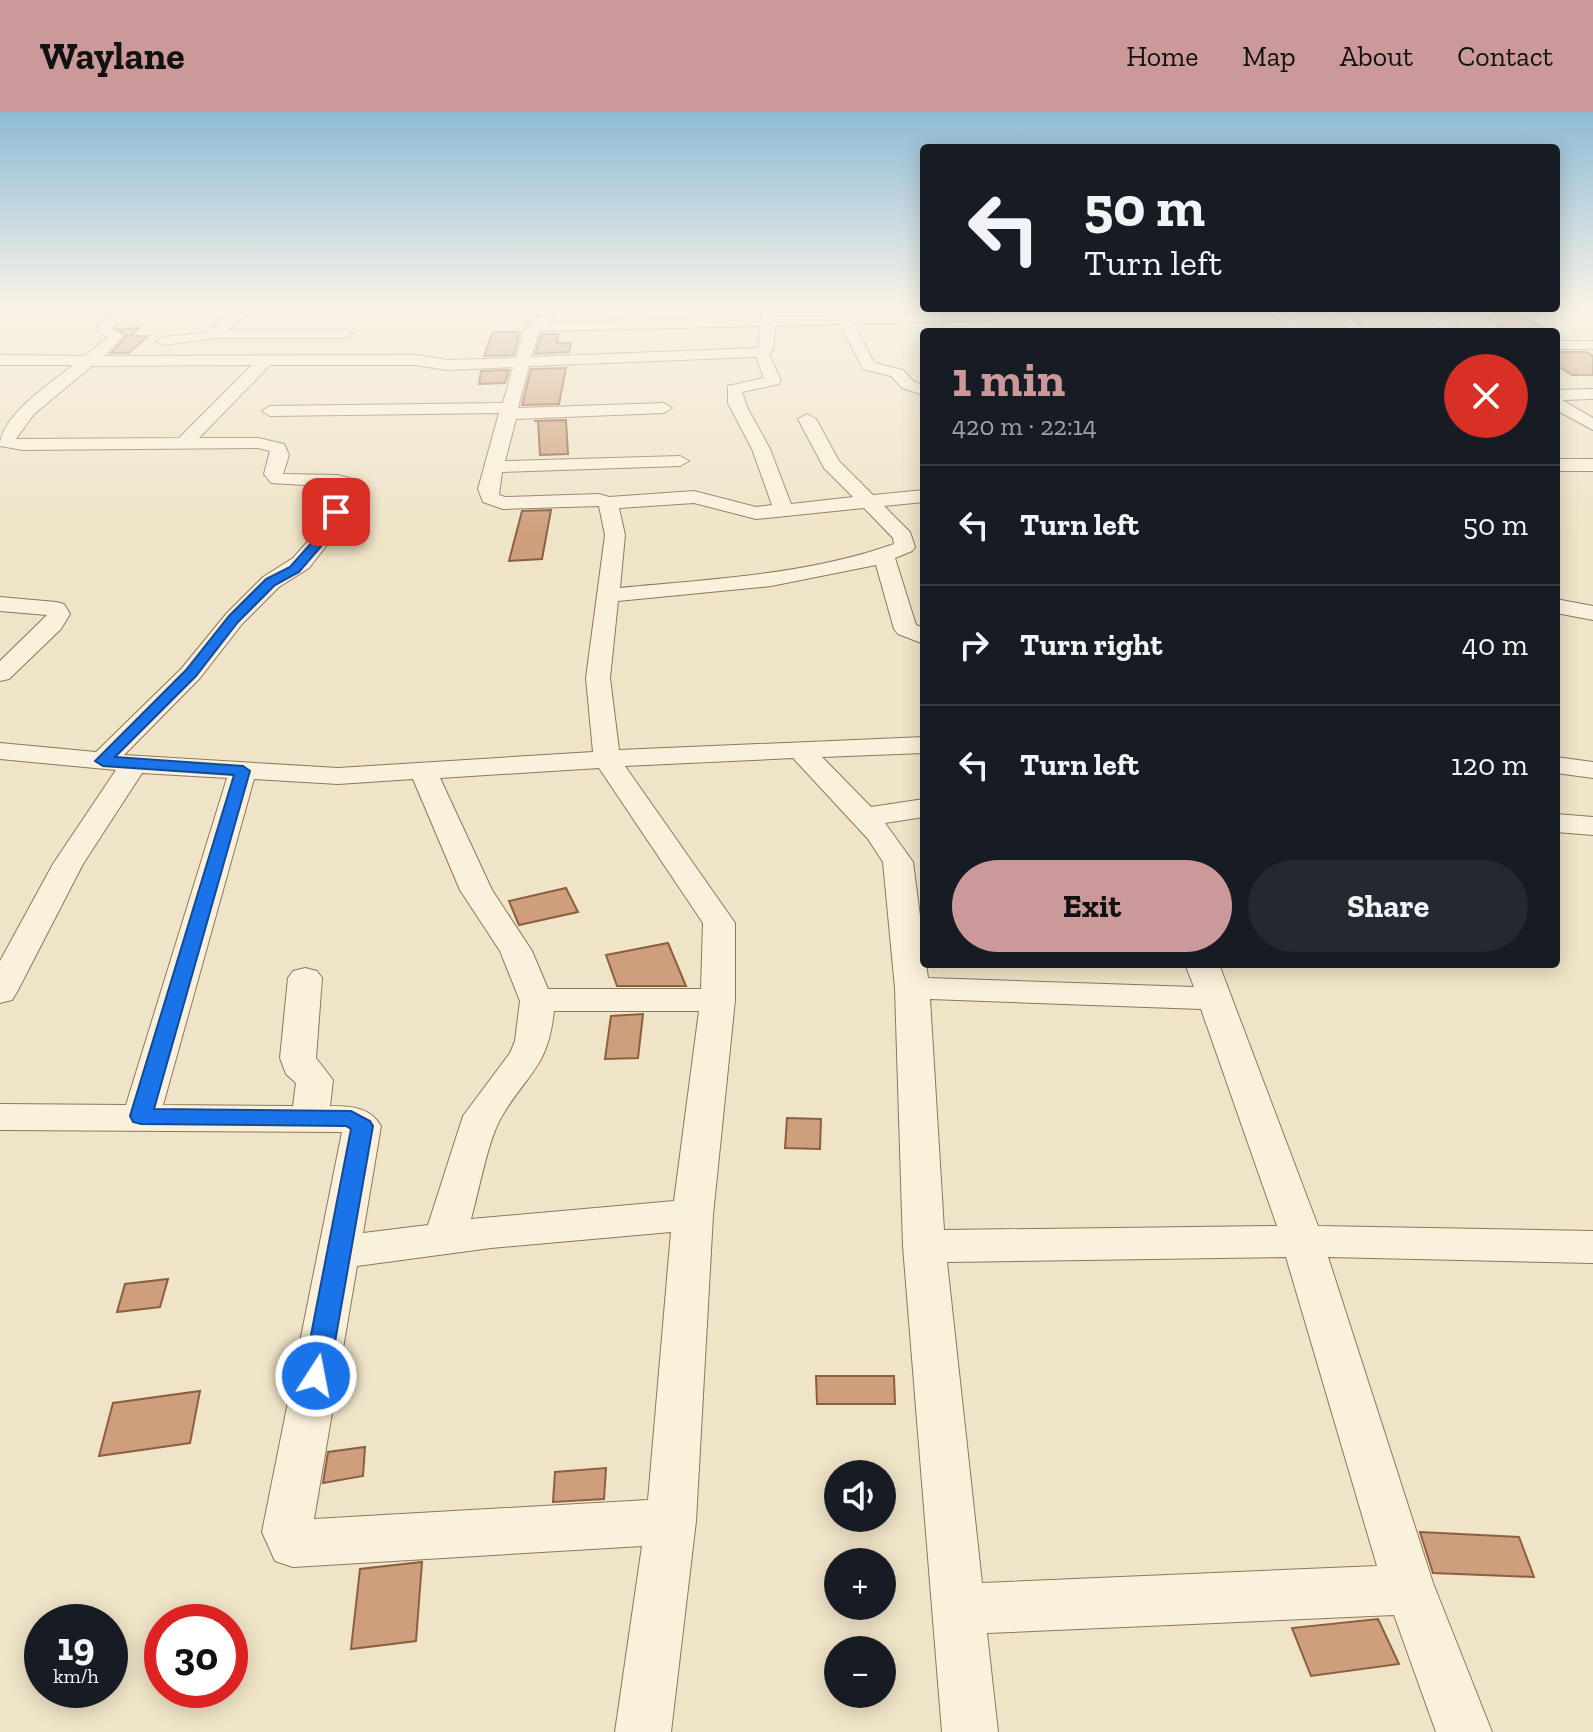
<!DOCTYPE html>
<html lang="en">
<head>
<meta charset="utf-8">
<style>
  body { margin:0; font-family:"Zilla Slab",serif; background:#242831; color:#f1f3f6; height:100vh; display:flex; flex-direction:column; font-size:30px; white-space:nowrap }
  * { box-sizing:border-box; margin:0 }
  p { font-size:26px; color:#9ea1a6 }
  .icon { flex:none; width:44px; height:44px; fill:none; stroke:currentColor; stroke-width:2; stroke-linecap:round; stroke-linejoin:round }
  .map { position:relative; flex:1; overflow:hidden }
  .side { position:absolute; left:920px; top:216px; width:640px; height:640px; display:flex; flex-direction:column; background:#171b24; border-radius:8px; box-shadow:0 4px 20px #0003 }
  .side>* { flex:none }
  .banner { position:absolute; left:920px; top:32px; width:640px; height:168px; border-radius:8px; box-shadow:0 4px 20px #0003; background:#171b24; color:#f1f3f6; overflow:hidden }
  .buttons { position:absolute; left:824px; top:1348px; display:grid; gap:16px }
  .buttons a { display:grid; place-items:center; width:72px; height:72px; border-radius:50%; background:#171b24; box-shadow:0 4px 20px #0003; font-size:40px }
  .speed { position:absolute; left:24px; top:1492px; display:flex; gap:16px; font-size:40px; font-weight:700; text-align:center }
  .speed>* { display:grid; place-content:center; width:104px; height:104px; border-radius:50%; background:#171b24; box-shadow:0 4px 20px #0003; line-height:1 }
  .speed small { font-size:20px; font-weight:400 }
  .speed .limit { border:12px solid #d22; background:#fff; color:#111 }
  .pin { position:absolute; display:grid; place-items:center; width:68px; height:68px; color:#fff; margin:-34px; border-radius:16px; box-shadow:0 4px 12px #0006 }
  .me { position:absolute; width:88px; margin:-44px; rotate:11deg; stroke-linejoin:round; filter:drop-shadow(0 0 6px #0008) }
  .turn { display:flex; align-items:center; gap:28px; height:168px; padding:0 32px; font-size:36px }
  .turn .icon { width:104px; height:104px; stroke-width:2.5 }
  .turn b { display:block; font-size:56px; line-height:68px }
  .round { display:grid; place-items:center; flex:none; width:84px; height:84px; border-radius:42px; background:#242831 }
  .overview { display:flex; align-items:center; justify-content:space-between; height:136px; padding:0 32px }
  h1 { font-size:48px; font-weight:700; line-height:60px; color:#cc999b }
  .button { display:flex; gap:16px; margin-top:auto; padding:16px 32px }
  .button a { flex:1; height:92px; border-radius:48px; background:#cc999b; color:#111; font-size:32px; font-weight:700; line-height:92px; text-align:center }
  .button a+a { background:#242831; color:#f1f3f6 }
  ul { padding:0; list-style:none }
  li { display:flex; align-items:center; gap:24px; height:120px; padding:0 32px; border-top:2px solid #363941 }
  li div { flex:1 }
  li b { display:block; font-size:30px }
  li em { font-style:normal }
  header { display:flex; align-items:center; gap:48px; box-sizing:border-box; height:112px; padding:0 40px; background:#cc999b; color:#111 }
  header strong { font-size:38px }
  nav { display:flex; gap:44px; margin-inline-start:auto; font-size:28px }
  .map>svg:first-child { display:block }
</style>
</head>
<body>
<header>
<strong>Waylane</strong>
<nav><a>Home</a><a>Map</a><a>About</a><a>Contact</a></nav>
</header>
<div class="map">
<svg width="1593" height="1620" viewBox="0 0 1593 1620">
  <rect width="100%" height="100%" fill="#f0e4c8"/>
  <g fill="#cf9f7d" stroke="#8d5f41" stroke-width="2">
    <path d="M1495 196H1507L1550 220H1508L1488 207Z"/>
    <path d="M139 216 131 224H148L129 241H111L127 224 117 217Z"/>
    <path d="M493 220H520L514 243 484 244Z"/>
    <path d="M541 222H558L557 231H571L569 240 535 242Z"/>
    <path d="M1556 240H1586L1593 244V263H1572L1556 253Z"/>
    <path d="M566 256 559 292 522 293 531 257Z"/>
    <path d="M509 258 505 271 479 272 481 259Z"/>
    <path d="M566 308 568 342 540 343 538 309H534Z"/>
    <path d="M551 398 542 447 509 449 522 399Z"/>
    <path d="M566 776 578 800 519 813 509 789Z"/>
    <path d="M668 831 686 874H617L606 843Z"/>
    <path d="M643 902 638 946 605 947 611 904Z"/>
    <path d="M787 1006 821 1007 820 1037 785 1036Z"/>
    <path d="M168 1167 160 1195 117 1200 125 1172Z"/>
    <path d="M816 1264H894L895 1292H817Z"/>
    <path d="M200 1279 190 1331 99 1344 113 1291Z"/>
    <path d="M365 1335 363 1364 323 1371 328 1340Z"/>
    <path d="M606 1356 604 1387 553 1390 555 1360Z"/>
    <path d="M1420 1420 1519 1425 1534 1465 1433 1461Z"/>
    <path d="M422 1450 416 1529 351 1537 360 1457Z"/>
    <path d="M1378 1507 1399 1552 1311 1564 1292 1516Z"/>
  </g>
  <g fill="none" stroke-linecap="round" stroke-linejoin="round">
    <defs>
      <g id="minor">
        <path d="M0 194H139L112 217 124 224 104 244 416 243 447 248 516 246 524 218 540 203H244L228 218H346L353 222 346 226H218L163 233 156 229 163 225 206 221 240 195 559 194 549 210 762 206 763 194H777L776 205 977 201 982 200 980 196H994L997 204 990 208 854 212 874 251 903 258 914 270 924 273V283L902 276 891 264 863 257 840 212 775 214 773 238 769 242 781 269 779 272 742 280 748 297 770 337 791 392 853 385 824 356 798 307 807 302 816 307 839 349 873 383 924 378V390L884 394 910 420 915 435 912 439 895 446 916 513 924 516V532L898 522 894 517 876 453 771 474 618 489 610 566 619 638 924 625V641L822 645 871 695 924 687V705L885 711 913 750 928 866 1194 875 1185 852H1219L1318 1114 1593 1119V1151L1328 1145 1433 1471 1492 1620H1436L1394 1503 987 1521 998 1620H942L903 1134 895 876 883 750 868 727 793 646 625 654 735 811V888L713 1103 696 1409 671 1620H615L642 1434 293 1455 275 1449 262 1420 342 1020 0 1018V992L126 993 227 666 142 661 83 752 17 880 12 888 0 891V849L53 752 116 658 0 647V631L96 640 182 556 226 502 263 465 293 446 318 418 337 375 271 371 264 362 270 339 258 336 23 338 0 334C0 304 51 271 73 253H0V243L84 244 108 226 97 219 100 212 114 201H0ZM761 214 758 236 531 245 539 219ZM756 245 764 266 728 274V291L752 337 772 393 756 395 694 379 609 385 599 382 505 385 499 383 502 360 680 354 689 349 680 344 505 349 516 307 664 301 672 296 664 291 518 296 529 254ZM252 253 179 326 16 327 34 302 92 254ZM270 253H416L447 258 513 255 503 291 270 294 262 299 270 304 499 301 478 377 483 390 503 397 599 394 605 423 586 566 593 640 338 656 124 643 200 566 242 512 279 475 309 456 337 420 357 375 353 367 337 363 283 362 289 343 284 332 258 326H199ZM694 391 756 407 864 396 893 426 894 432C807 463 711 467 620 476L625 423 619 396ZM599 656 703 811 701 877H548L532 839 492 778 440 666ZM254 667 338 672 413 667 460 778 500 839 520 889 515 929 510 941 463 1004 428 1113 363 1121 381 1014C370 995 351 994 330 994L333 968 316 946 322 866 317 859 305 856 293 859 288 866 280 946 286 962 296 971 293 994 163 993ZM930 887 1201 897 1277 1114 944 1118ZM554 899H699L674 1089 471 1107C479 1079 488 1027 502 1004 528 960 548 956 554 899ZM671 1120 648 1388 314 1407 357 1154 491 1136ZM1286 1145 1377 1454 982 1471 947 1150Z"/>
        <path d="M1264 196H1280L1310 220H1294Z"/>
        <path d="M1320 196H1336L1369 220H1352Z"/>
        <path d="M1411 196H1428L1463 220H1446Z"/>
        <rect x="1556" y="229" width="37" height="8"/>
        <path d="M1593 277V287L1562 288 1593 306V318L1556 298V278Z"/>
        <rect x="1556" y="347" width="37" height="12"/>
        <path d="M0 485 56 490 64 492 70 502 61 517 9 567 0 569V549L47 503 0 499Z"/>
        <path d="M1556 487 1593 494V508L1556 501Z"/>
        <path d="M1556 645 1593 650V666L1556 661Z"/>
        <path d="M1556 702 1593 705V723L1556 720Z"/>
      </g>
    </defs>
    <use href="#minor" stroke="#8d765c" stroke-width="2"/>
    <use href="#minor" fill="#faf1dc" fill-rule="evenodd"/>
  </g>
  <linearGradient id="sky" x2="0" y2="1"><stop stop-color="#8fbad6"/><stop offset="0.46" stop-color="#f8f3e6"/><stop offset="1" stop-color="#f8f3e6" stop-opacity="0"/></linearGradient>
  <rect width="1593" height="421" fill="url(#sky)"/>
  <path fill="#1a73e8" stroke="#114b97" stroke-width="2" d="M332 398 342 400 331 423 299 460 275 473 238 510 196 564 115 645 243 654 250 659 154 997 351 999 370 1009 373 1014 329 1264 326 1272 316 1275 307 1272 303 1264 351 1017 346 1014 141 1012 133 1010 130 1004 234 663 103 654 95 649 186 558 229 504 266 467 290 455 322 419Z"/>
</svg>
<div class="buttons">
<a><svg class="icon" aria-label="sound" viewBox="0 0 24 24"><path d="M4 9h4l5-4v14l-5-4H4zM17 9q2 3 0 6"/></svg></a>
<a>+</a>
<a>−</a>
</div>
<div class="speed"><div>19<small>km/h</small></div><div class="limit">30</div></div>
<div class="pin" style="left:336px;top:400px;background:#d93025"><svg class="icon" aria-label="arrive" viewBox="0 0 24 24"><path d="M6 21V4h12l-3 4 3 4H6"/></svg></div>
<svg class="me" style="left:316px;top:1264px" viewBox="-20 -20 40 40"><circle r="17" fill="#1a73e8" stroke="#fff" stroke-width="3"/><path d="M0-11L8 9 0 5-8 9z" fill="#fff"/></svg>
<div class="banner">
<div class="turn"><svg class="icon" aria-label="left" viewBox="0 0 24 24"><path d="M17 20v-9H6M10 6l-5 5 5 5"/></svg><div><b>50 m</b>Turn left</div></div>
</div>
<section class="side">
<div class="overview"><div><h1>1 min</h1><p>420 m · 22:14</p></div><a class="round" style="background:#d93025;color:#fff"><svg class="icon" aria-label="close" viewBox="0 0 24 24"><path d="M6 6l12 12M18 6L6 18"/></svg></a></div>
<ul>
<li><svg class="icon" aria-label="left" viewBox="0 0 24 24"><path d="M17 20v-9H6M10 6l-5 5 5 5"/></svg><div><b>Turn left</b></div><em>50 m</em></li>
<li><svg class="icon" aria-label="right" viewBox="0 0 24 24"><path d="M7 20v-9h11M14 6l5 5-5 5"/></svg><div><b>Turn right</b></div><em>40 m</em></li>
<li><svg class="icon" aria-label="left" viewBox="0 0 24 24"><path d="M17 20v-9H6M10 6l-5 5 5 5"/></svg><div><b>Turn left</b></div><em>120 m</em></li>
</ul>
<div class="button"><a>Exit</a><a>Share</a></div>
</section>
</div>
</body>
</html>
